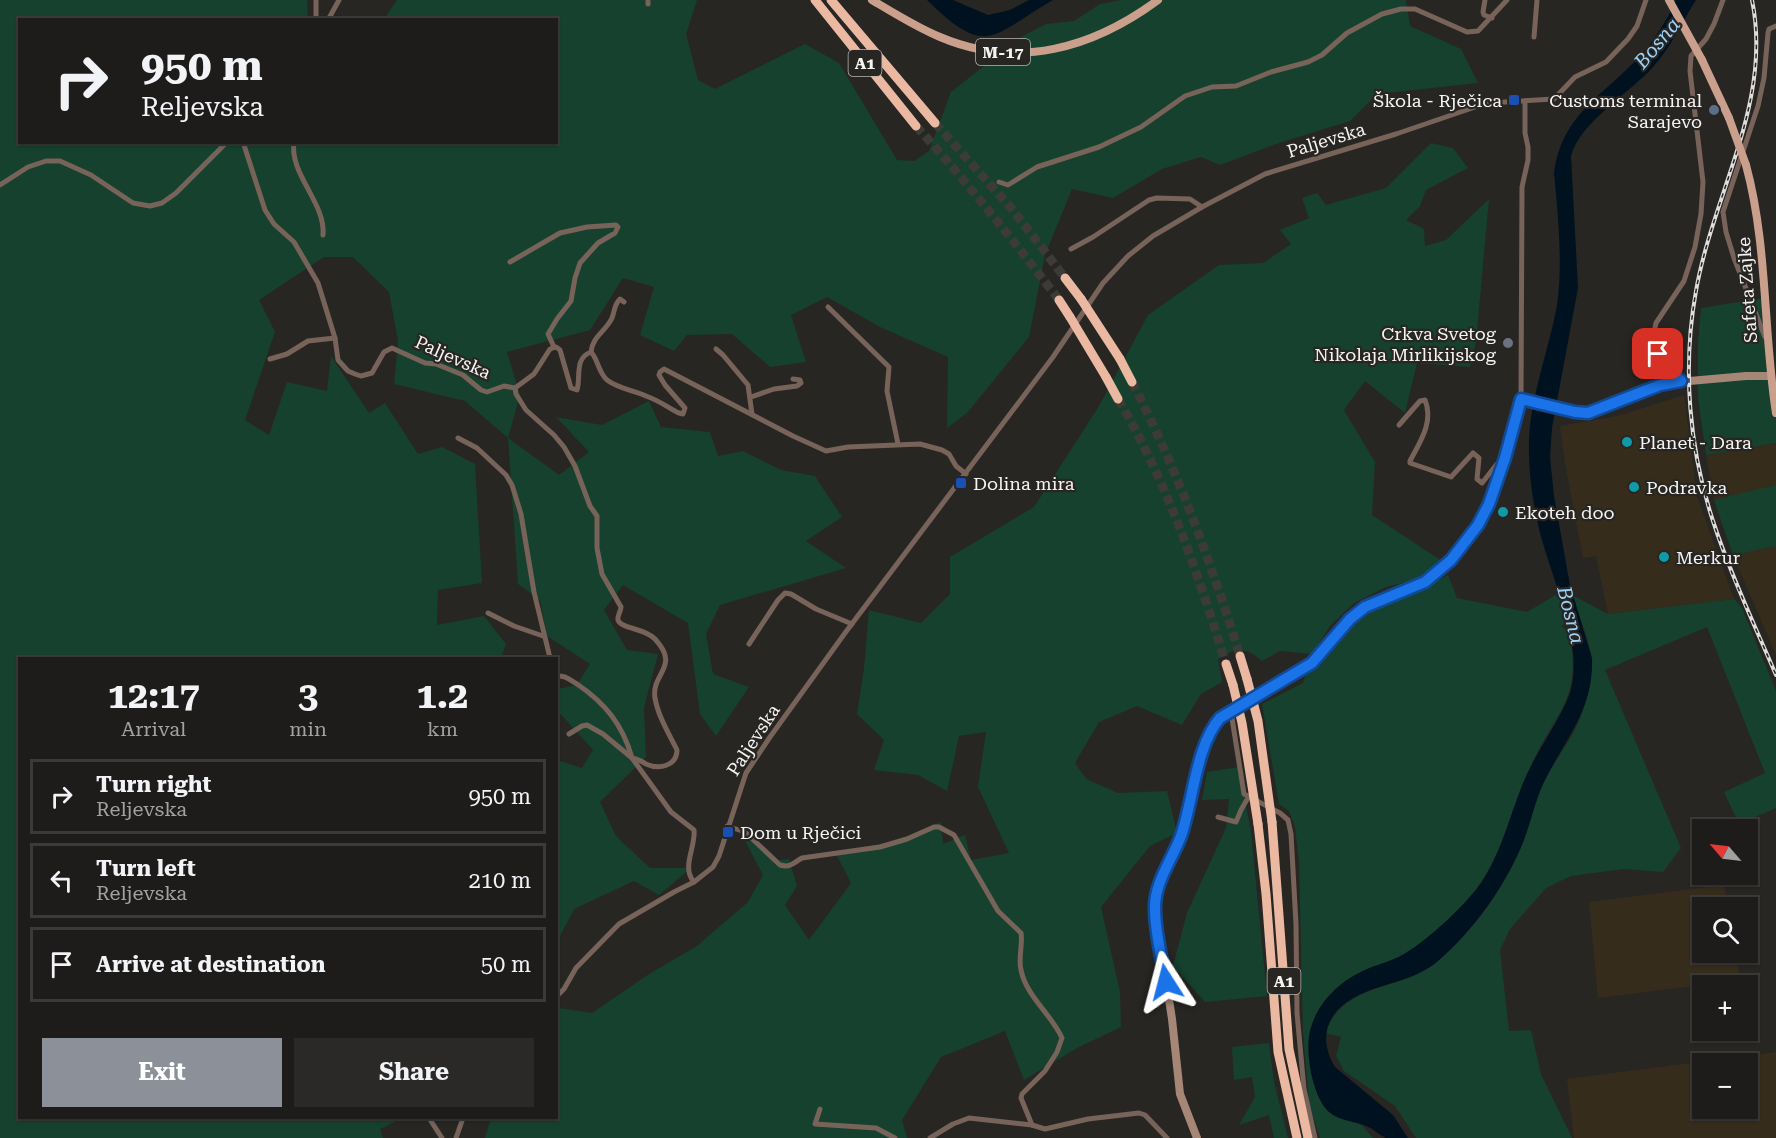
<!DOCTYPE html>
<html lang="en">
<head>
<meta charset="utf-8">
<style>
  body { margin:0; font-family:"Roboto Serif",serif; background:#2b2927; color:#f1f3f6; height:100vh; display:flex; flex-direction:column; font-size:22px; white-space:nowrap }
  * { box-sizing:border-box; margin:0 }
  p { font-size:20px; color:#a1a1a2 }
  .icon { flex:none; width:33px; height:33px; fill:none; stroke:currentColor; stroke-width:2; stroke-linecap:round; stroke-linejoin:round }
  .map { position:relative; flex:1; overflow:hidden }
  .drawer { position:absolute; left:18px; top:657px; width:540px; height:462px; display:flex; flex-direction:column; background:#1e1c1a; border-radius:0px; box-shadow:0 2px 4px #0004,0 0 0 2px #3c3a39 }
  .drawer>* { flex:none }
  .top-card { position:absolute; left:18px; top:18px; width:540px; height:126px; border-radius:0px; box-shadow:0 2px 4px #0004,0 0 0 2px #3c3a39; background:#1e1c1a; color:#f1f3f6; overflow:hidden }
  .needle { width:39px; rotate:298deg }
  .fabs { position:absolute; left:1692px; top:819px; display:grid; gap:12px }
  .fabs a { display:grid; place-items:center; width:66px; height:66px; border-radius:0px; background:#1e1c1a; box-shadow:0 2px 4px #0004,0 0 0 2px #3c3a39; font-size:30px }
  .pin { position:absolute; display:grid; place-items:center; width:51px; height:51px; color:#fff; margin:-26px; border-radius:12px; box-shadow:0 3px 9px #0006 }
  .me { position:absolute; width:66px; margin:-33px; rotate:351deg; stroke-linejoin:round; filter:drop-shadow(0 0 4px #0008) }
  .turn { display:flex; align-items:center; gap:21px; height:126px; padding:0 24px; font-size:27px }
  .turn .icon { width:78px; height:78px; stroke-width:2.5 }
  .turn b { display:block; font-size:42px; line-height:51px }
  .eta { display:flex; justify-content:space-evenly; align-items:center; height:102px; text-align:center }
  .eta b { font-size:36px; font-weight:700; line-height:42px }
  .button { display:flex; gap:12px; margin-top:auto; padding:12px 24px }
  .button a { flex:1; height:69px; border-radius:0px; background:#8c9099; color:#fff; font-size:24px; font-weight:700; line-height:69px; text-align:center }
  .button a+a { background:#2b2927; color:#f1f3f6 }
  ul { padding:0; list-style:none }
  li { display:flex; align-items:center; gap:18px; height:75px; margin:0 12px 9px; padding:0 12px; border:3px solid #3c3a39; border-radius:0px }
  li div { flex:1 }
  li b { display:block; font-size:22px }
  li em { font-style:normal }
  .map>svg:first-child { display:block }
</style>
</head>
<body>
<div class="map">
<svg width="1776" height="1138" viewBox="0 0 1776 1138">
  <rect width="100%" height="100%" fill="#282623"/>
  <g fill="#362c1c" fill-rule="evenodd">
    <path d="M1684 395 1697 496 1734 599 1608 614 1596 556 1583 558 1566 468 1560 426 1618 416Z"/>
    <path d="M1776 443V655L1733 555 1714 500 1706 455Z"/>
    <path d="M1724 885 1728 907 1702 908V952L1736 953 1740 980 1598 998 1589 902Z"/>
    <path d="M1776 1052V1138H1574L1567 1079ZM1702 1064H1748V1108H1702Z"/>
  </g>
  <g fill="#15412e">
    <path d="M0 0H307L308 19 20 20V142H556V20L384 19 397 0H697L686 34 698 80 715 89 805 44 839 63 897 160 914 161 929 151 951 92 1021 37 1046 24 1074 21 1100 4 1121 0H1406L1410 26 1461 49 1478 83 1377 94 1350 121 1276 144 1220 165 1201 157 1162 169 1113 198 1072 189 1045 255 1029 337 967 413 947 428 948 357 880 327 827 297 791 315 806 362 770 367 732 334 687 335 674 351 640 335 654 287 623 278 590 330 507 352 520 395 508 438 559 475 589 452 556 417 602 425 649 401 661 427 710 432 718 456 743 451 781 470 815 476 842 517 806 541 846 568 720 605 706 634 713 674 749 687 716 736 700 714 688 623 623 585 604 610 627 650 658 654 644 708 646 757 600 802 616 836 650 868H691L659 895 634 881 574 909 557 942V760L582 768 593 750 557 710V689L577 685 590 664 547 636 540 600 518 584 508 438 465 401 394 384 398 341 389 292 353 257H324L259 300 275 332 245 420 269 435 287 382 327 391 331 356 369 413 385 403 418 454 442 447 475 464 482 583 438 590 437 625 484 616 506 644 501 658H20V1118H402L380 1129 383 1138H0Z"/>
    <path d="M1431 143 1453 148 1468 168 1426 190 1420 206 1406 220 1424 229 1425 246 1446 240 1489 199 1476 342 1470 367 1417 363 1405 413 1365 381 1344 410 1375 462 1372 515 1442 561 1421 578 1386 587 1354 603 1330 626 1312 654 1280 651 1262 661C1246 646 1235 648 1218 659L1222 682 1201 694 1182 725 1137 706 1099 722 1075 763 1086 779 1118 793 1167 791 1177 833 1150 846 1101 907 1120 992 1121 1027 1077 1048 1024 1080 1005 1031 941 1057 902 1120 907 1138H485L491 1118H556L557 1010 559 1008 592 1013 649 974 697 946 748 902 763 875 743 837H754L773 861 789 859 797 886 785 905 809 940 851 883 835 852 892 842 941 822 943 844 965 835 971 860 1009 853 978 787 986 732 959 736 947 791 918 775 874 770 884 740 857 714 864 668 869 610 921 623 950 594V557L1034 507 1099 406 1148 315 1219 265 1263 263 1291 244 1280 230 1309 218 1302 198 1317 193 1326 205 1386 188Z"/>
    <path d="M1764 298 1776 409V443L1706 455 1698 398V341L1701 308Z"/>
    <path d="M1776 485V546L1733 555 1714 500Z"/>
    <path d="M1448 575 1457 598 1527 612 1559 593 1567 623 1561 626 1569 632C1582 695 1560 707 1534 759 1512 805 1503 859 1469 898 1454 916 1423 943 1403 955 1391 962 1378 964 1365 970 1325 988 1305 1021 1311 1064 1313 1080 1316 1099 1328 1111 1336 1119 1347 1118 1357 1122 1363 1125 1368 1133 1373 1138H1320L1309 1104 1303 1032 1299 863 1295 827 1289 811 1279 804 1262 704 1303 683 1307 670 1322 663 1355 622 1379 607 1412 595Z"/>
    <path d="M1572 595 1608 614 1734 599 1742 608 1776 691V808L1739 824 1724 792 1765 773 1707 627 1605 670 1681 848 1663 872 1624 869 1571 876 1546 888 1510 929 1500 950 1509 1031 1531 1030 1541 1074 1572 1138H1416L1395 1106 1344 1071 1336 1056 1341 1037 1325 1033C1344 981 1400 992 1436 962 1474 931 1508 884 1525 837 1531 820 1535 802 1542 786 1553 762 1571 742 1580 718 1585 706 1590 674 1591 660 1592 645 1577 612 1572 595Z"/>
    <path d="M1239 767 1251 832 1267 996 1205 1002 1173 966 1187 913 1226 828 1229 799 1202 800 1207 772Z"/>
    <path d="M1269 1043 1274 1082 1288 1138H1274L1269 1115 1239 1125 1255 1097 1252 1077 1234 1080 1232 1047Z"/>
  </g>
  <g fill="#001220">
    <path d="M927 0H953L988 15 1010 10 1029 0H1053C991 36 987 59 927 0Z"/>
    <path d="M1676 0H1696C1681 24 1673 44 1654 66 1629 94 1581 121 1571 156L1578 288 1552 428 1550 457 1554 496 1570 585 1592 658C1594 711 1564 740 1543 784 1535 802 1531 821 1524 840 1506 885 1474 930 1437 962 1407 987 1363 982 1336 1012 1322 1029 1324 1049 1335 1067L1393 1115 1408 1138C1402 1138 1391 1138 1386 1138 1379 1135 1374 1129 1366 1126 1354 1121 1339 1121 1329 1112 1313 1097 1306 1057 1309 1036 1314 1005 1339 981 1367 969 1379 964 1392 961 1404 954 1428 940 1468 903 1483 880 1504 847 1511 809 1527 774 1540 746 1559 722 1570 693 1574 680 1574 666 1573 653 1568 613 1552 575 1541 537 1533 506 1528 472 1529 440 1531 394 1549 350 1557 305 1563 264 1558 215 1554 173 1561 115 1603 96 1639 57 1654 40 1667 21 1676 0Z"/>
  </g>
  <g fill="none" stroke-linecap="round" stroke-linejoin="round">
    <g stroke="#3d3b38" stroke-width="9" stroke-dasharray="9 4.5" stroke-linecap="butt">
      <path d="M935 123 1012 209 1065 278"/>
      <path d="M916 126C967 182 1013 240 1059 300"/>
      <path d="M1132 382C1177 469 1211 562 1240 656"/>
      <path d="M1118 399C1167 481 1198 574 1226 664"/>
    </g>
    <g stroke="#78635a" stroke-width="5">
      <path d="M316 0V20"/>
      <path d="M1485 0 1483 12 1484 15 1492 18"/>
      <path d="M648 4V0"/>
      <path d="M328 20 339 0"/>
      <path d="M1534 37 1537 0"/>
      <path d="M243 142 265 210 274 224 294 242 318 283 335 338 338 360 348 371 355 374 361 376 372 373 384 352 392 348 425 363 436 364 463 375 481 390 487 392 504 386 515 388 534 374 550 349 556 347 560 350 571 388 577 390C581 377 574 358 591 352 598 359 598 372 607 380 619 389 633 390 646 396 658 400 669 408 679 413L683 414 685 408 665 385 659 375 660 372 664 369 793 436 826 451 848 447 920 444 942 450 949 454 956 466 966 474"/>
      <path d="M294 142C289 174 326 203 323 235"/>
      <path d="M999 182 1008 185 1037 167 1099 147 1141 127 1185 96 1212 87 1236 86 1271 72 1308 62 1322 55 1347 33 1382 14 1401 9H1415L1467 32 1478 31 1507 0"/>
      <path d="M0 185 28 167 46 161H60L91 175 133 203 150 206 162 203 176 193 227 142"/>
      <path d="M1071 249 1093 237 1149 200 1157 198 1190 199 1202 207"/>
      <path d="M510 262 560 233 587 227 616 225 618 227 615 233 598 243 580 263 575 278 571 301 557 319 548 334 554 347"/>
      <path d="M828 307 889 367 887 391 898 444"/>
      <path d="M1765 337 1734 258 1726 232 1723 212 1758 106 1764 78 1768 33 1769 29 1776 26"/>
      <path d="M716 349 723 355 748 385 752 414"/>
      <path d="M591 352C592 337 606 331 612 318 615 310 614 305 620 299L624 302"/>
      <path d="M270 359 287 354 308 341 335 338"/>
      <path d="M1681 381 1664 365 1653 345V337L1656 323 1684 281 1695 247 1701 214 1703 182 1690 71 1691 56 1706 39 1714 24 1723 0"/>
      <path d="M515 388 516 394 526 410 554 435 564 447 575 466 590 506 597 516V548L602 574 621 607C621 611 617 616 618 620 621 629 645 628 655 639 681 667 651 673 655 698 658 716 669 734 677 750 677 766 659 770 646 764 641 761 638 759 632 758 623 725 605 703 577 684 570 680 565 675 556 676"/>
      <path d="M751 397 774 389 797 386 801 383 800 380 793 379"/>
      <path d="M1521 399 1522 187 1528 160V147L1525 133V101"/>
      <path d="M1399 425 1420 401 1425 400C1434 422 1420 442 1410 461V463L1451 477 1473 453 1479 458 1477 479 1482 483 1497 464 1504 459"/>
      <path d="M458 438 477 448 506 475 512 485 521 514 534 592 550 658"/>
      <path d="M488 613 514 626 543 636"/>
      <path d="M749 644 778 600 785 593 791 594 816 609 852 624"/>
      <path d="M1231 712 1244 794 1280 813 1288 820 1291 834 1296 924 1297 1013 1304 1089 1315 1138"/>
      <path d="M569 734 582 726 587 725 603 734 632 758 671 812 694 830C696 847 681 867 694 882"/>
      <path d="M1218 817 1236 822 1241 810 1249 796"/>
      <path d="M727 826 745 832 780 865C791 868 793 863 802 858L880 847 907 839 934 827H939L954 835 998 911 1021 933C1023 945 1018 957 1021 970 1026 996 1052 1015 1062 1038L1057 1052 1045 1071 1022 1094 1021 1098 1032 1125 1045 1129 1088 1119 1139 1113 1145 1115 1167 1138"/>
      <path d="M556 997 564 989 576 968 619 924 674 892 694 882 713 867 719 856 746 773 770 737 845 633 1053 357 1103 283 1128 256 1153 236 1202 207 1265 174 1396 134 1481 105 1505 102 1554 99 1575 77 1606 62 1628 39 1637 26 1646 0"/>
      <path d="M820 1109 815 1124 876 1128 895 1138"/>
      <path d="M429 1118 442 1138"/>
      <path d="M456 1138 463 1118"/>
      <path d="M930 1138 953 1124 969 1118 1032 1125"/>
    </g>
    <path stroke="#a68677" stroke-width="8" d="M1197 1138 1180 1094 1172 1019 1155 909 1160 882 1181 835 1207 742 1215 724 1220 718 1312 663 1350 619 1365 607 1425 582 1451 560 1478 525 1489 504 1505 458 1521 399 1575 412 1588 413 1667 383 1746 376H1770"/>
    <g stroke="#caa08d" stroke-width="8">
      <path d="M872 0C894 13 916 27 940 37 1018 70 1093 48 1158 0"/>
      <path d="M1702 60 1729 118"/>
      <path d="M1746 165C1768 246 1763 331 1776 413"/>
    </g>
    <g stroke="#ebb8a1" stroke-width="9">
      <path d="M815 0 916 126"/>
      <path d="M831 0 935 123"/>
      <path d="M1065 278 1081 299"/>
      <path d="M1059 300 1070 317"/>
      <path d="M1120 359 1132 382"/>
      <path d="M1106 377 1118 399"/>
      <path d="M1240 656 1247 679"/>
      <path d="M1226 664 1233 685"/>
      <path d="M1272 822 1289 1049 1308 1138"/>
      <path d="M1258 824 1266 894 1278 1052 1297 1138"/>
    </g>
    <defs>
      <path id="rail" d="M1752 0C1773 102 1713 193 1696 291 1682 368 1689 450 1714 524 1731 576 1755 626 1776 675"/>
    </defs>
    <use href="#rail" stroke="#e0dedd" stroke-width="4"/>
    <use href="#rail" stroke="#282623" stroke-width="1.5" stroke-dasharray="4.5" stroke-linecap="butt"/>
    <g stroke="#caa08d" stroke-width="8">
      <path d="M1669 0 1702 60"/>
      <path d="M1729 118 1746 165"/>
    </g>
    <g stroke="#ebb8a1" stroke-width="9">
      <path d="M1081 299 1120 359"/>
      <path d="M1070 317 1106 377"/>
      <path d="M1247 679 1258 721 1272 822"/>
      <path d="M1233 685 1242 723 1258 824"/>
    </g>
  </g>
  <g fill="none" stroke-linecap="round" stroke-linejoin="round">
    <defs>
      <path id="route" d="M1166 982C1162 959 1155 933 1155 909 1154 883 1172 860 1181 836 1193 802 1196 745 1220 718L1312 663 1350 619 1365 607 1425 582 1451 560 1478 525 1489 504 1505 458 1521 399 1575 412 1588 413 1660 385 1681 381 1664 365 1658 354"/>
    </defs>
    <use href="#route" stroke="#114b97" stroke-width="15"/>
    <use href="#route" stroke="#1a73e8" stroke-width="10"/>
  </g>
  <g fill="#1a4fb4" stroke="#282623" stroke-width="2">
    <rect x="1508" y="94" width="12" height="12" rx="3"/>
    <rect x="955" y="477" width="12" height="12" rx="3"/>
    <rect x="722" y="826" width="12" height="12" rx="3"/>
  </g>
  <circle fill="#5c6f8a" stroke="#282623" stroke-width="2" cx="1714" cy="110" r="6"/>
  <circle fill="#6b7280" stroke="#282623" stroke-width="2" cx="1508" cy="343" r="6"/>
  <g fill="#0f9aa8" stroke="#282623" stroke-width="2">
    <circle cx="1627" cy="442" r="6"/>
    <circle cx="1634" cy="487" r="6"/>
    <circle cx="1503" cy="512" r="6"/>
    <circle cx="1664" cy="557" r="6"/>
  </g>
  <g text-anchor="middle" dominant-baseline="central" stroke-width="4.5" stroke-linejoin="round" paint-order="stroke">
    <g fill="#282623" stroke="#b8b6b5" stroke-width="1.5">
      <rect x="976" y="39" width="54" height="26" rx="4.5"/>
      <rect x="848.5" y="50" width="33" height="26" rx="4.5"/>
      <rect x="1267.5" y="968" width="33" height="26" rx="4.5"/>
    </g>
    <g font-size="16" font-weight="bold" fill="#f6f4f3">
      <text x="1003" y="52">M-17</text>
      <text x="865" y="63">A1</text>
      <text x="1284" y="981">A1</text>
    </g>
    <g font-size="18" fill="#f6f4f3" stroke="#282623" text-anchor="start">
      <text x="1502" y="100" text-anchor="end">Škola - Rječica</text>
      <text x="1702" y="100" text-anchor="end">Customs terminal<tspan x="1702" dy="21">Sarajevo</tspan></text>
      <text x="1496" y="333" text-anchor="end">Crkva Svetog<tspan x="1496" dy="21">Nikolaja Mirlikijskog</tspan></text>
      <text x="1639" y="442">Planet - Dara</text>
      <text x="973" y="483">Dolina mira</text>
      <text x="1646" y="487">Podravka</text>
      <text x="1515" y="512">Ekoteh doo</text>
      <text x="1676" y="557">Merkur</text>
      <text x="740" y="832">Dom u Rječici</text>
    </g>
    <g font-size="18" fill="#f6f4f3" stroke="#282623">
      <text transform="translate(1326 140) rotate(-17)">Paljevska</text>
      <text transform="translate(1747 290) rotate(-94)">Safeta Zajke</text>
      <text transform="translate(453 357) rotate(24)">Paljevska</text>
      <text transform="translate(753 740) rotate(-57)">Paljevska</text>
    </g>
    <g font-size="20" font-style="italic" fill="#9bd1f8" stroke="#282623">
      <text transform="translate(1657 43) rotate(-50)">Bosna</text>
      <text transform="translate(1571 615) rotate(76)">Bosna</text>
    </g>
  </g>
</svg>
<div class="fabs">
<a><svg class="needle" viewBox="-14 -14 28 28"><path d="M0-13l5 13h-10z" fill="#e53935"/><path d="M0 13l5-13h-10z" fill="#a1a1a2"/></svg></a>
<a><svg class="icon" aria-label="search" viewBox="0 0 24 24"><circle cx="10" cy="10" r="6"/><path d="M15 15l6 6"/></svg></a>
<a>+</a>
<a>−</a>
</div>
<div class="pin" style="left:1658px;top:354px;background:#d93025"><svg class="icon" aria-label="arrive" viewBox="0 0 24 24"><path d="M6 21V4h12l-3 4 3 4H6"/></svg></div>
<svg class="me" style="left:1166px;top:982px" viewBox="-20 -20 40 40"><path d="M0-17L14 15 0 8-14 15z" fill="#1a73e8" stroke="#fff" stroke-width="4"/></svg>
<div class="top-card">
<div class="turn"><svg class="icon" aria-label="right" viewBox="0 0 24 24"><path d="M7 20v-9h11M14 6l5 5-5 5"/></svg><div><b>950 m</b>Reljevska</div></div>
</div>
<section class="drawer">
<div class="eta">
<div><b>12:17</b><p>Arrival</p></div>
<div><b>3</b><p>min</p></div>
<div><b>1.2</b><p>km</p></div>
</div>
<ul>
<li><svg class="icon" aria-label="right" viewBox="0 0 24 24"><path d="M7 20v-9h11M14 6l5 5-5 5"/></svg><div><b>Turn right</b><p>Reljevska</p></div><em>950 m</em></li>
<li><svg class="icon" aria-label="left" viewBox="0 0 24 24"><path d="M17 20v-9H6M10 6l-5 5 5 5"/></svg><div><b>Turn left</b><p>Reljevska</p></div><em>210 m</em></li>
<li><svg class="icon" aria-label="arrive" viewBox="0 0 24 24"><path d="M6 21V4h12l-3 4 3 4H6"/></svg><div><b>Arrive at destination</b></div><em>50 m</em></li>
</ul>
<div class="button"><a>Exit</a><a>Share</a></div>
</section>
</div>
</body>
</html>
